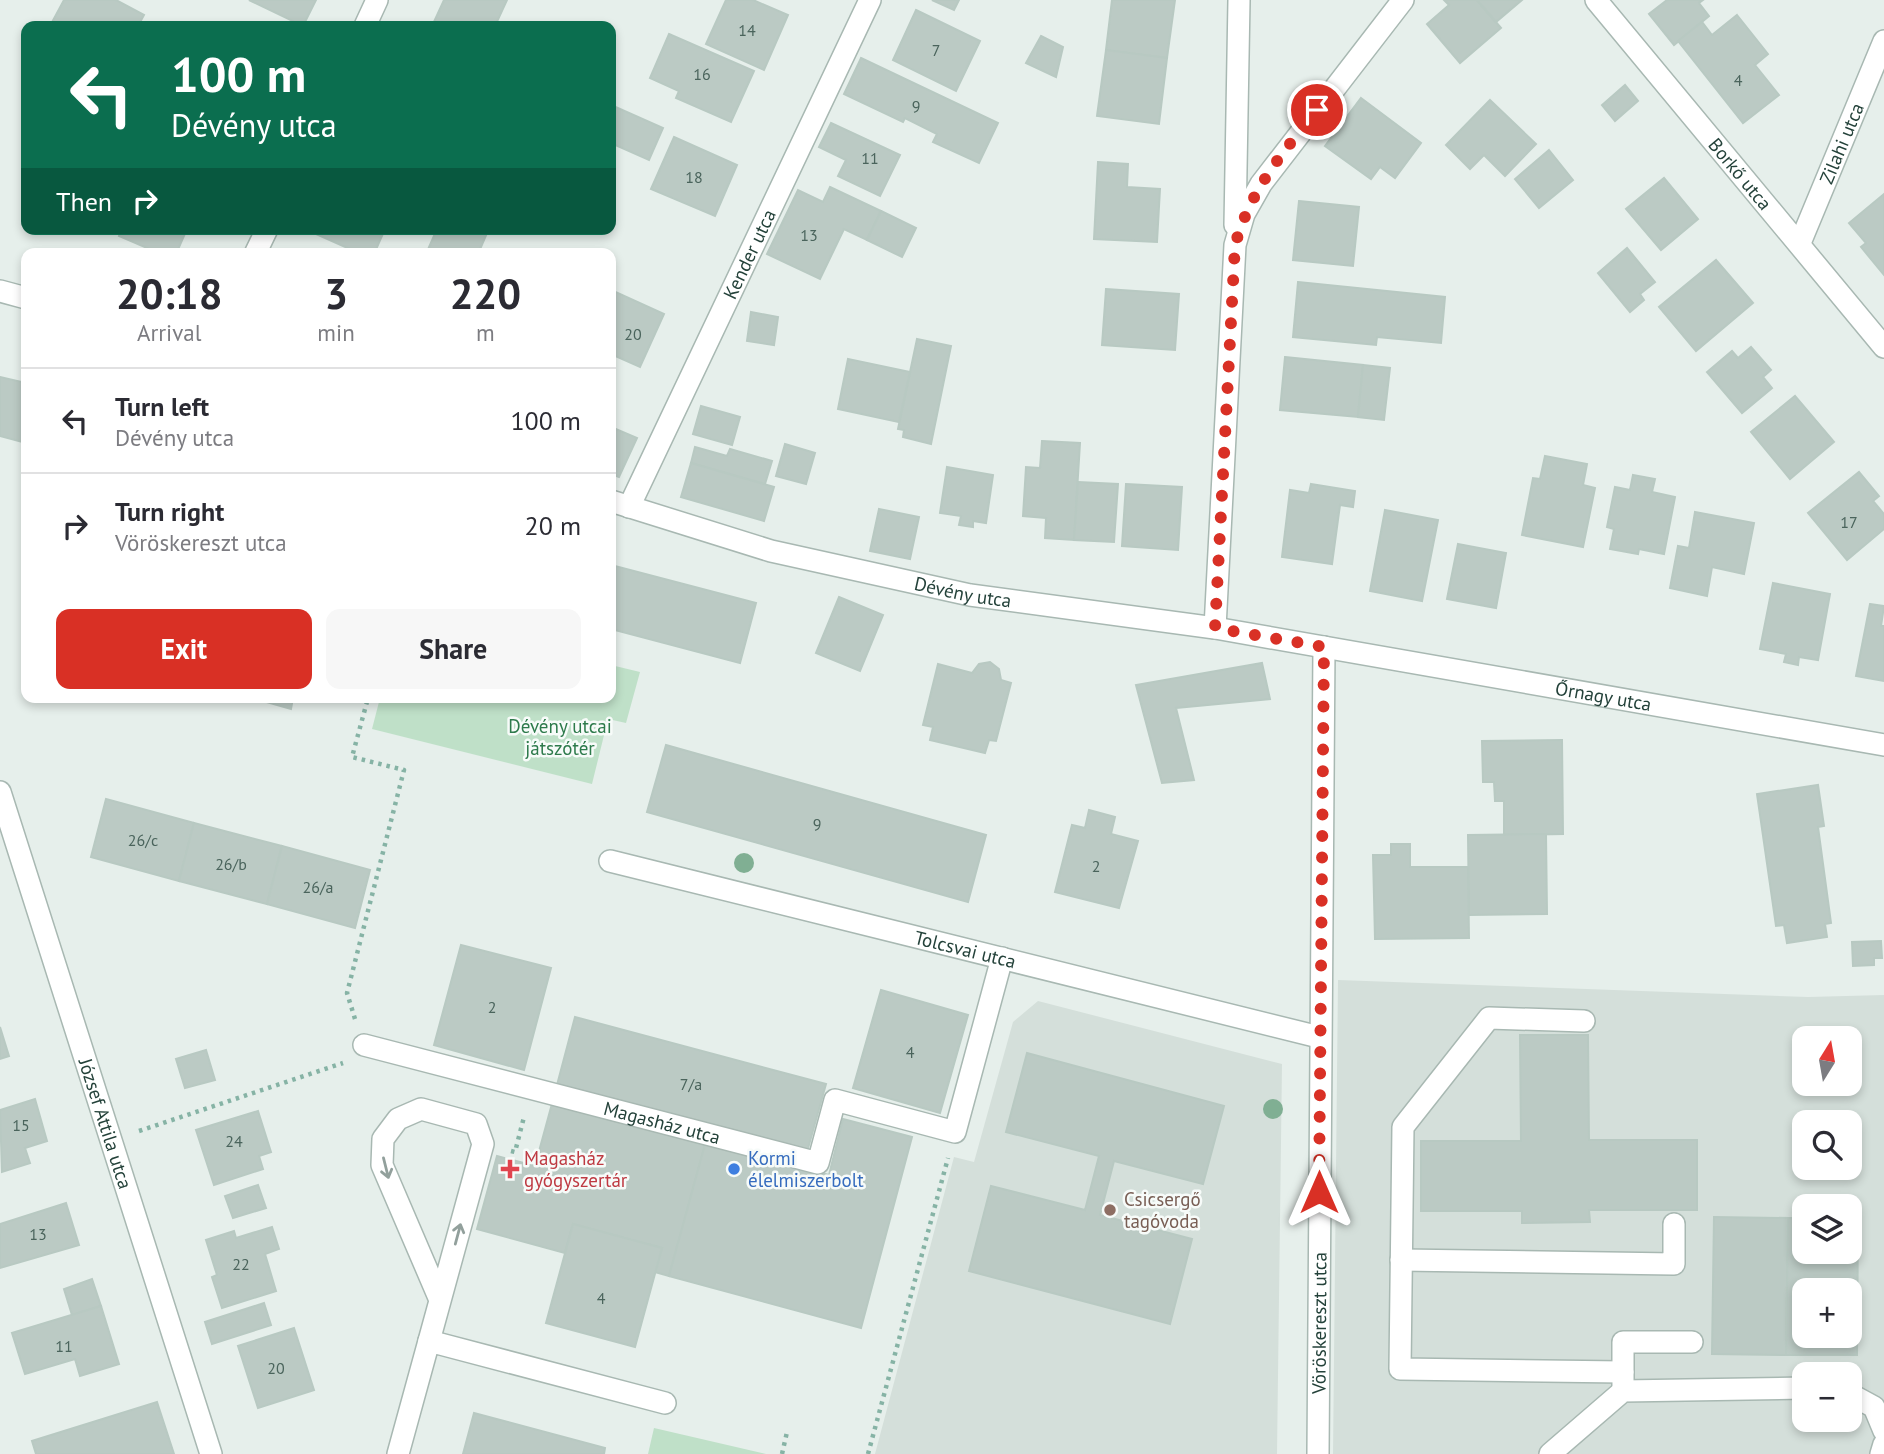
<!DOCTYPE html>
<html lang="en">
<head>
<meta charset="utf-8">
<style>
  body { margin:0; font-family:"PT Sans",sans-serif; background:#f7f7f7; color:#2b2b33; height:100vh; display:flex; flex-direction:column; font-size:26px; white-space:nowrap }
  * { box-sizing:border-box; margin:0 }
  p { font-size:23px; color:#7c7c81 }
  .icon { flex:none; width:38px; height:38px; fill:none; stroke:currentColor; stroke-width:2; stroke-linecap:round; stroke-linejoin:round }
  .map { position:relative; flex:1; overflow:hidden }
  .sheet { position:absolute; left:21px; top:248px; width:595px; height:455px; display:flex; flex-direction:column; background:#fff; border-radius:14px; box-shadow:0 4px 10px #0003 }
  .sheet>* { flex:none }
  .top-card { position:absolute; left:21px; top:21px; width:595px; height:214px; border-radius:14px; box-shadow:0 4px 10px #0003; background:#0b6e4f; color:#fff; overflow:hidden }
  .needle { width:46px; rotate:11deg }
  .fabs { position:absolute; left:1792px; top:1026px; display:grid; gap:14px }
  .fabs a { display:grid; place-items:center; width:70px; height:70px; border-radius:14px; background:#fff; box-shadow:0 4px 10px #0003; font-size:35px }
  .pin { position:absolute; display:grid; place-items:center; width:60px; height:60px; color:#fff; margin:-30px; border:4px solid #fff; border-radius:50%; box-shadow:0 2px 7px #0007 }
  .me { position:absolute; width:77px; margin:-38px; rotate:0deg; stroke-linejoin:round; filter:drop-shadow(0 0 5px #0008) }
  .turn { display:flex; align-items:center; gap:24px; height:147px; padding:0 35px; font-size:32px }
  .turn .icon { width:91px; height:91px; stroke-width:2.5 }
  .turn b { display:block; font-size:49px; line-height:60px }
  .then { display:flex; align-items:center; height:66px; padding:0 35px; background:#0003; gap:14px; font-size:26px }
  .eta { display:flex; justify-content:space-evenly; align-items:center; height:119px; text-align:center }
  .eta b { font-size:42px; font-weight:700; line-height:49px }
  .action { display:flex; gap:14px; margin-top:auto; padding:14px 35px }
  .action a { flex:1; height:80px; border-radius:14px; background:#d93025; color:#fff; font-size:28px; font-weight:700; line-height:80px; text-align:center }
  .action a+a { background:#f7f7f7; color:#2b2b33 }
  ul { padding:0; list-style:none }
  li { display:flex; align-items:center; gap:21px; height:105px; padding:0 35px; border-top:2px solid #e1e1e2 }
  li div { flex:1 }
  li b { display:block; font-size:26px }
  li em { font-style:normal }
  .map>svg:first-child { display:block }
</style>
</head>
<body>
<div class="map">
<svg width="1884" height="1454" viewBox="0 0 1884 1454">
  <rect width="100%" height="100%" fill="#e6efeb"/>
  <g fill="#d4dfda" fill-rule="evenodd">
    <path d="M1338 980 1808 997 1884 995V1454H1333ZM1804 1038H1850V1083H1804ZM1804 1122H1850V1167H1804ZM1804 1206H1850V1251H1804ZM1804 1290H1850V1335H1804ZM1804 1374H1850V1419H1804Z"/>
    <path d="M1038 1001 1282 1064 1277 1454H875L954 1157 974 1162 1013 1022Z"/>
  </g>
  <g fill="#bfe0c8">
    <path d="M611 665 640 672 626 723 608 719 592 784 372 729 380 698H611Z"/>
    <path d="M654 1428 766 1454H648Z"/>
  </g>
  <g fill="#bbcac4" stroke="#b8c9c2" stroke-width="2" fill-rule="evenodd">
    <path d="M64 0H116L144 15 138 26H50Z"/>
    <path d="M249 0H316L303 26Z"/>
    <path d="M444 0H507L495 26H438L433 24Z"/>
    <path d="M726 0H753L788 15 764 70 706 44Z"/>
    <path d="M932 0H959L954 10Z"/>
    <path d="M1112 0H1175L1167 58 1106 50Z"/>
    <path d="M1444 0H1477L1501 28 1460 63 1427 24 1449 5Z"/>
    <path d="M1477 0H1522L1496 22Z"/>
    <path d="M1667 0H1703L1699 3 1709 16 1674 45 1649 14Z"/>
    <path d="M916 10 980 41 956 91 893 60Z"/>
    <path d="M1737 15 1768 54 1755 65 1779 95 1743 123 1678 41 1702 22 1712 35Z"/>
    <path d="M669 34 754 71 731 122 676 98 679 91 650 78Z"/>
    <path d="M1041 36 1063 47 1056 77 1026 63Z"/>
    <path d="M1106 50 1167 58 1159 124 1097 116Z"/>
    <path d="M861 58 998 123 979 163 933 142 937 134 905 118 903 122 844 94Z"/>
    <path d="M1625 85 1638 101 1615 121 1602 105Z"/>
    <path d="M1361 98 1421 143 1395 178 1380 167 1371 179 1325 146Z"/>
    <path d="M1490 100 1536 144 1505 176 1484 155 1470 169 1446 145Z"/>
    <path d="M611 105 663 128 649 160 611 143Z"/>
    <path d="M831 123 900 155 880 196 838 176 846 160 819 147Z"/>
    <path d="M674 137 737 165 715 216 651 189Z"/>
    <path d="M1549 150 1573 180 1539 208 1515 179Z"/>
    <path d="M1098 162 1128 164 1127 187 1160 189 1157 242 1094 239Z"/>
    <path d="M1664 178 1698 219 1661 250 1626 209Z"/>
    <path d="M830 187 881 211 867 240 844 229 820 279 767 254 798 190 823 202Z"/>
    <path d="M1884 194V275L1861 247 1866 243 1849 223Z"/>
    <path d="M1299 201 1359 207 1353 266 1293 260Z"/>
    <path d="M881 211 916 228 902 257 867 240Z"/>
    <path d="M122 229H187L176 254H161L119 236Z"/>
    <path d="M319 229H385L374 254H361L316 234Z"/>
    <path d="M437 229H477L487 233 478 254H426Z"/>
    <path d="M1627 248 1655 282 1640 294 1644 300 1630 312 1598 273Z"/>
    <path d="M1716 260 1753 303 1696 351 1659 307Z"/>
    <path d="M1298 282 1445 297 1441 343 1377 337 1376 345 1293 337Z"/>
    <path d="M1106 289 1179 294 1175 350 1102 345Z"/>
    <path d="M611 290 664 314 640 367 611 354Z"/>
    <path d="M751 312 778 317 774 345 747 341Z"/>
    <path d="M917 339 951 346 931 444 903 437 904 430 898 429Z"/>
    <path d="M1751 347 1771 370 1763 377 1772 388 1742 413 1707 372 1732 351 1738 358Z"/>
    <path d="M1285 357 1363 365 1358 417 1280 410Z"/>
    <path d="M848 359 910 372 899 422 838 409Z"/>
    <path d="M1363 365 1390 368 1384 420 1358 417Z"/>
    <path d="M0 377 26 383V443L0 436Z"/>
    <path d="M1795 396 1834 442 1790 479 1751 432Z"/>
    <path d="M701 406 740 417 732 445 693 434Z"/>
    <path d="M611 427 637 438 619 477 611 474Z"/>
    <path d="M1042 441 1080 443 1074 540 1045 538 1046 518 1023 516 1026 467 1040 468Z"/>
    <path d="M785 444 815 453 806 484 776 476Z"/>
    <path d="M695 447 727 456 730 449 772 461 765 484 691 463Z"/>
    <path d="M1545 456 1587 464 1583 485 1595 488 1583 547 1522 535 1533 478 1540 479Z"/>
    <path d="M691 463 774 487 764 521 681 497Z"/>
    <path d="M947 467 993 475 986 523 973 521V527L959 525 961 516 940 513Z"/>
    <path d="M1859 472 1879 496 1873 501 1884 514V529L1847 560 1808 513Z"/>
    <path d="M1633 475 1655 479 1652 492 1675 497 1664 554 1639 549 1638 554 1610 549 1614 529 1607 527 1615 487 1630 490Z"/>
    <path d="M1078 482 1118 484 1114 542 1074 540Z"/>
    <path d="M1126 484 1182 487 1178 550 1122 546Z"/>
    <path d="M1311 484 1355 491 1353 507 1340 505 1332 564 1282 557 1290 490 1309 493Z"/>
    <path d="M879 509 919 517 910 559 870 551Z"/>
    <path d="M1385 510 1438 520 1422 601 1370 591Z"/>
    <path d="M1695 512 1754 523 1744 574 1712 567 1707 596 1670 588 1678 546 1689 548Z"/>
    <path d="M1458 544 1506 553 1496 608 1447 599Z"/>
    <path d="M611 565 756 603 740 663 611 629Z"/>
    <path d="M1773 583 1830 594 1818 660 1799 657 1798 665 1784 662 1786 654 1760 649Z"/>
    <path d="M839 597 883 615 860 671 816 653Z"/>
    <path d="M1870 604 1884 606 1881 626H1884V681L1856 676Z"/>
    <path d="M990 662 999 669 1001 680 1011 683 996 741 989 740 985 753 930 740 933 727 923 725 938 664 972 673 979 664Z"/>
    <path d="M1262 663 1270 699 1176 708 1194 780 1162 783 1136 685Z"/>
    <path d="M252 698H293L291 709Z"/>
    <path d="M1562 740 1563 834 1504 835V801H1495L1494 782H1483L1482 741Z"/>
    <path d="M666 745 986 835 968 902 647 812Z"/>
    <path d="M1818 785 1824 826 1818 827 1831 923 1825 924 1827 937 1787 943 1784 925 1776 926 1757 794Z"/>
    <path d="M106 799 194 823 179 881 91 857Z"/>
    <path d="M1089 810 1115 817 1111 834 1138 841 1119 908 1055 892 1072 825 1085 828Z"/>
    <path d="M194 823 282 846 267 904 179 881Z"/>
    <path d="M1546 834 1547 914 1469 915 1468 835Z"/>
    <path d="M1391 844H1410V867H1468L1469 938 1375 939 1373 855H1391Z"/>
    <path d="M282 846 370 870 355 928 267 904Z"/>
    <path d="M1881 941 1882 958H1874V965L1853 966 1852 942Z"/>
    <path d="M461 945 551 968 524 1070 434 1045Z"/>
    <path d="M881 990 968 1015 940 1113 853 1088Z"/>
    <path d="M575 1017 826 1084 807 1152 557 1085Z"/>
    <path d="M0 1027 9 1056 0 1059Z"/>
    <path d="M1520 1035H1588L1589 1140H1697V1210H1589L1590 1222 1522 1223V1211H1421V1141H1521Z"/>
    <path d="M206 1050 215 1080 185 1088 176 1059Z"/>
    <path d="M1027 1053 1224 1106 1203 1184 1114 1161 1100 1215 1192 1239 1170 1324 969 1271 991 1186 1085 1210 1099 1156 1006 1132Z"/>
    <path d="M35 1099 47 1141 25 1148 30 1163 2 1172 0 1110Z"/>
    <path d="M553 1100 706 1141 669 1276 655 1272 662 1248 573 1224 565 1253 477 1229 497 1156 535 1166Z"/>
    <path d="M258 1111 271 1152 259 1156 263 1169 214 1185 196 1130Z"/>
    <path d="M843 1119 912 1137 861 1328 669 1276 706 1141 829 1175Z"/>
    <path d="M258 1185 266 1208 233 1218 225 1196Z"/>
    <path d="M66 1203 79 1245 0 1268V1224Z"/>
    <path d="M1714 1217 1788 1218 1786 1355 1712 1354Z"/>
    <path d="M1788 1218H1804V1251H1850V1219H1858L1857 1355H1786ZM1804 1290H1850V1335H1804Z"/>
    <path d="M573 1224 662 1248 635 1347 546 1323Z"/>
    <path d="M272 1227 279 1249 265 1254 276 1291 222 1308 212 1277 217 1275 206 1240 234 1231 236 1238Z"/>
    <path d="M92 1279 101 1306 72 1315 64 1289Z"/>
    <path d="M264 1303 271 1325 212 1344 205 1322Z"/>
    <path d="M101 1306 119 1364 80 1376 75 1359 25 1374 12 1333Z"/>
    <path d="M294 1328 314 1390 258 1408 238 1346Z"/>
    <path d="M157 1402 174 1454H36L32 1441Z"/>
    <path d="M474 1413 605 1448 604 1454H463Z"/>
  </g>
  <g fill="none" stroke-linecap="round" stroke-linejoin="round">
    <defs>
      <g id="minor">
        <path id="s1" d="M1596 0 1884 347"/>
        <path d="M365 26 377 0"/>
        <path d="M1235 225 1239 0"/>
        <path id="s2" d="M1800 243 1884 41"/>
        <path d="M255 254 267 229"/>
        <path d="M0 291 26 298"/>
        <path id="s3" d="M611 501 771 551 970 595 1215 628 1884 745"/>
        <path id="s4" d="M629 507 870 0"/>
        <path d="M1215 628 1235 245 1244 214 1261 184 1403 0"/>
        <path id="s5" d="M0 792 211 1454"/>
        <path id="s6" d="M610 861 1319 1037"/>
        <path d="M1584 1021 1489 1018 1403 1127 1400 1369 1623 1372"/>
        <path id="s7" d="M364 1045 818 1163 835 1100 955 1132 1002 958"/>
        <path d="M1401 1260 1674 1264V1224"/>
        <path d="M429 1341 483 1144 476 1124 421 1109 398 1119 383 1139 382 1165 440 1300"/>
        <path d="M1623 1386V1342H1692"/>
        <path d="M1850 1394 1874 1407 1884 1431"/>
        <path d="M398 1454 429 1341 665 1403"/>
        <path id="s8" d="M1318 1454 1324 647"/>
        <path d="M1550 1454 1623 1391 1804 1388"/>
        <path d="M1881 1454 1884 1444"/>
      </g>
    </defs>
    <use href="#minor" stroke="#a8b8b2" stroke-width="24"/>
    <g stroke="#86b3a5" stroke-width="4.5" stroke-dasharray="3.5 5" stroke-linecap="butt">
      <path d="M355 1019 347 993 404 770 352 757 368 698"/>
      <path d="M139 1131 343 1063"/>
      <path d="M511 1151 515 1152 524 1117"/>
      <path d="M782 1454 787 1432"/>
      <path d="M868 1454 948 1158"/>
    </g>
    <use href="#minor" stroke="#fff" stroke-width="21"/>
  </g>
  <g fill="#80af93">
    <circle cx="744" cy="863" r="10"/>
    <circle cx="1273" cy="1109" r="10"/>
  </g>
  <defs><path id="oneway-shaft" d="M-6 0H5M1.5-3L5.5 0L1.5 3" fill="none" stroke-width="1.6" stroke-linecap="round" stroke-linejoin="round" transform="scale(1.75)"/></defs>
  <g stroke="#92a09c">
    <use href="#oneway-shaft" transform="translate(386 1168) rotate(76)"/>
    <use href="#oneway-shaft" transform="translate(458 1234) rotate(-75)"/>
  </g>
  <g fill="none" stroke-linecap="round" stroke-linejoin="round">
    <path stroke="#d93025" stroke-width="12" stroke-dasharray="0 21.6" d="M1317 110C1281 155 1251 189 1235 245L1215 628 1324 647 1319 1192"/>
  </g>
  <path fill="#e0444e" stroke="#f7fbf9" stroke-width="2.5" d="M506.5 1158.5h7v7h7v7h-7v7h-7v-7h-7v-7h7z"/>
  <circle fill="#3f7fe0" stroke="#f7fbf9" stroke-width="2.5" cx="734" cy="1169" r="7"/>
  <circle fill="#8d6e63" stroke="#f7fbf9" stroke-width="2.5" cx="1110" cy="1210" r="7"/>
  <g text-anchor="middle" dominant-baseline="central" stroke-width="5" stroke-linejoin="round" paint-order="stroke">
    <g font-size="16" fill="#4a645c">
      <text x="747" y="30">14</text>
      <text x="936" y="50">7</text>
      <text x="702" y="74">16</text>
      <text x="1738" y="80">4</text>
      <text x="916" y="106">9</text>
      <text x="870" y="158">11</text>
      <text x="694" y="177">18</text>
      <text x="809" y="235">13</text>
      <text x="633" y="334">20</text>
      <text x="1849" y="522">17</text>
      <text x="817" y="824">9</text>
      <text x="143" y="840">26/c</text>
      <text x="231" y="864">26/b</text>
      <text x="1096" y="866">2</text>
      <text x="318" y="887">26/a</text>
      <text x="492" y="1007">2</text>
      <text x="910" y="1052">4</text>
      <text x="691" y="1084">7/a</text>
      <text x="21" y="1125">15</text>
      <text x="234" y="1141">24</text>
      <text x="38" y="1234">13</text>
      <text x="241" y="1264">22</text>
      <text x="601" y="1298">4</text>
      <text x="64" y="1346">11</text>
      <text x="276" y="1368">20</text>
    </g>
    <g font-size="19" fill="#24423a" stroke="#f7fbf9">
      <text stroke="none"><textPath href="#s2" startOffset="108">Zilahi utca</textPath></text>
      <text stroke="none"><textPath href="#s1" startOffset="226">Borkő utca</textPath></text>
      <text stroke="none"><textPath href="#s4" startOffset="280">Kender utca</textPath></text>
      <text stroke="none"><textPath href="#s3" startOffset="364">Dévény utca</textPath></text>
      <text stroke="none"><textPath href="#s3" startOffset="1013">Őrnagy utca</textPath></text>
      <text stroke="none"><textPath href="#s6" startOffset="366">Tolcsvai utca</textPath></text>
      <text stroke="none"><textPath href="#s7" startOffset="308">Magasház utca</textPath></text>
      <text stroke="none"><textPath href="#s5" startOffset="348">József Attila utca</textPath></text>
      <text stroke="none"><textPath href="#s8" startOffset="131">Vöröskereszt utca</textPath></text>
    </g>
    <g font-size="19" fill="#2d7a4b" stroke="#f7fbf9">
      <text x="560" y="726">Dévény utcai<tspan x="560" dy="22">játszótér</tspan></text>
    </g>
    <g font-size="19" fill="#be3a42" stroke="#f7fbf9" text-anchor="start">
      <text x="524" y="1158">Magasház<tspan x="524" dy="22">gyógyszertár</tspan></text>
    </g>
    <g font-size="19" fill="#366cbe" stroke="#f7fbf9" text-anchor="start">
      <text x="748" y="1158">Kormi<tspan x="748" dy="22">élelmiszerbolt</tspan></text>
    </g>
    <g font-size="19" fill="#785e54" stroke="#f7fbf9" text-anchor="start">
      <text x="1124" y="1199">Csicsergő<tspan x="1124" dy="22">tagóvoda</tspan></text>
    </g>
  </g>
</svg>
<div class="fabs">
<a><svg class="needle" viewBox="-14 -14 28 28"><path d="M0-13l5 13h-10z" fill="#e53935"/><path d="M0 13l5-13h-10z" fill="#7c7c81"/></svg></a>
<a><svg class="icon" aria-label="search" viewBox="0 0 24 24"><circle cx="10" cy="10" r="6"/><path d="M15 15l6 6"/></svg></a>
<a><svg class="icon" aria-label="layers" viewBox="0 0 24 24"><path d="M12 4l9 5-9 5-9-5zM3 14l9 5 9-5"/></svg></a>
<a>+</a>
<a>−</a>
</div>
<div class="pin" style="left:1317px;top:110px;background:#d93025"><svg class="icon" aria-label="arrive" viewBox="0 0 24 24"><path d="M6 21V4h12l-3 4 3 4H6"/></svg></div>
<svg class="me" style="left:1319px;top:1192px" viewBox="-20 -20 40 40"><path d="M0-17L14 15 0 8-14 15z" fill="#d93025" stroke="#fff" stroke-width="4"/></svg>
<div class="top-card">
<div class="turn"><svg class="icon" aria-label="left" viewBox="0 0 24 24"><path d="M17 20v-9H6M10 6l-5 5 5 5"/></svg><div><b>100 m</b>Dévény utca</div></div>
<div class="then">Then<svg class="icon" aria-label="right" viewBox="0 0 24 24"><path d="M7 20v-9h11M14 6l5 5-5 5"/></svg></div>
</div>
<section class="sheet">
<div class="eta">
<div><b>20:18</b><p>Arrival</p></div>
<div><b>3</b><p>min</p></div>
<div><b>220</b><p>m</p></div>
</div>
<ul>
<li><svg class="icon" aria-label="left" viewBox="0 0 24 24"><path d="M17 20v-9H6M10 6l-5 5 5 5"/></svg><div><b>Turn left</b><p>Dévény utca</p></div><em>100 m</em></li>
<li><svg class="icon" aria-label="right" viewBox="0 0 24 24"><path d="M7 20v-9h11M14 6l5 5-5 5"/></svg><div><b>Turn right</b><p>Vöröskereszt utca</p></div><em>20 m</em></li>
</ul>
<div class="action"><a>Exit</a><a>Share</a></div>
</section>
</div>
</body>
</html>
